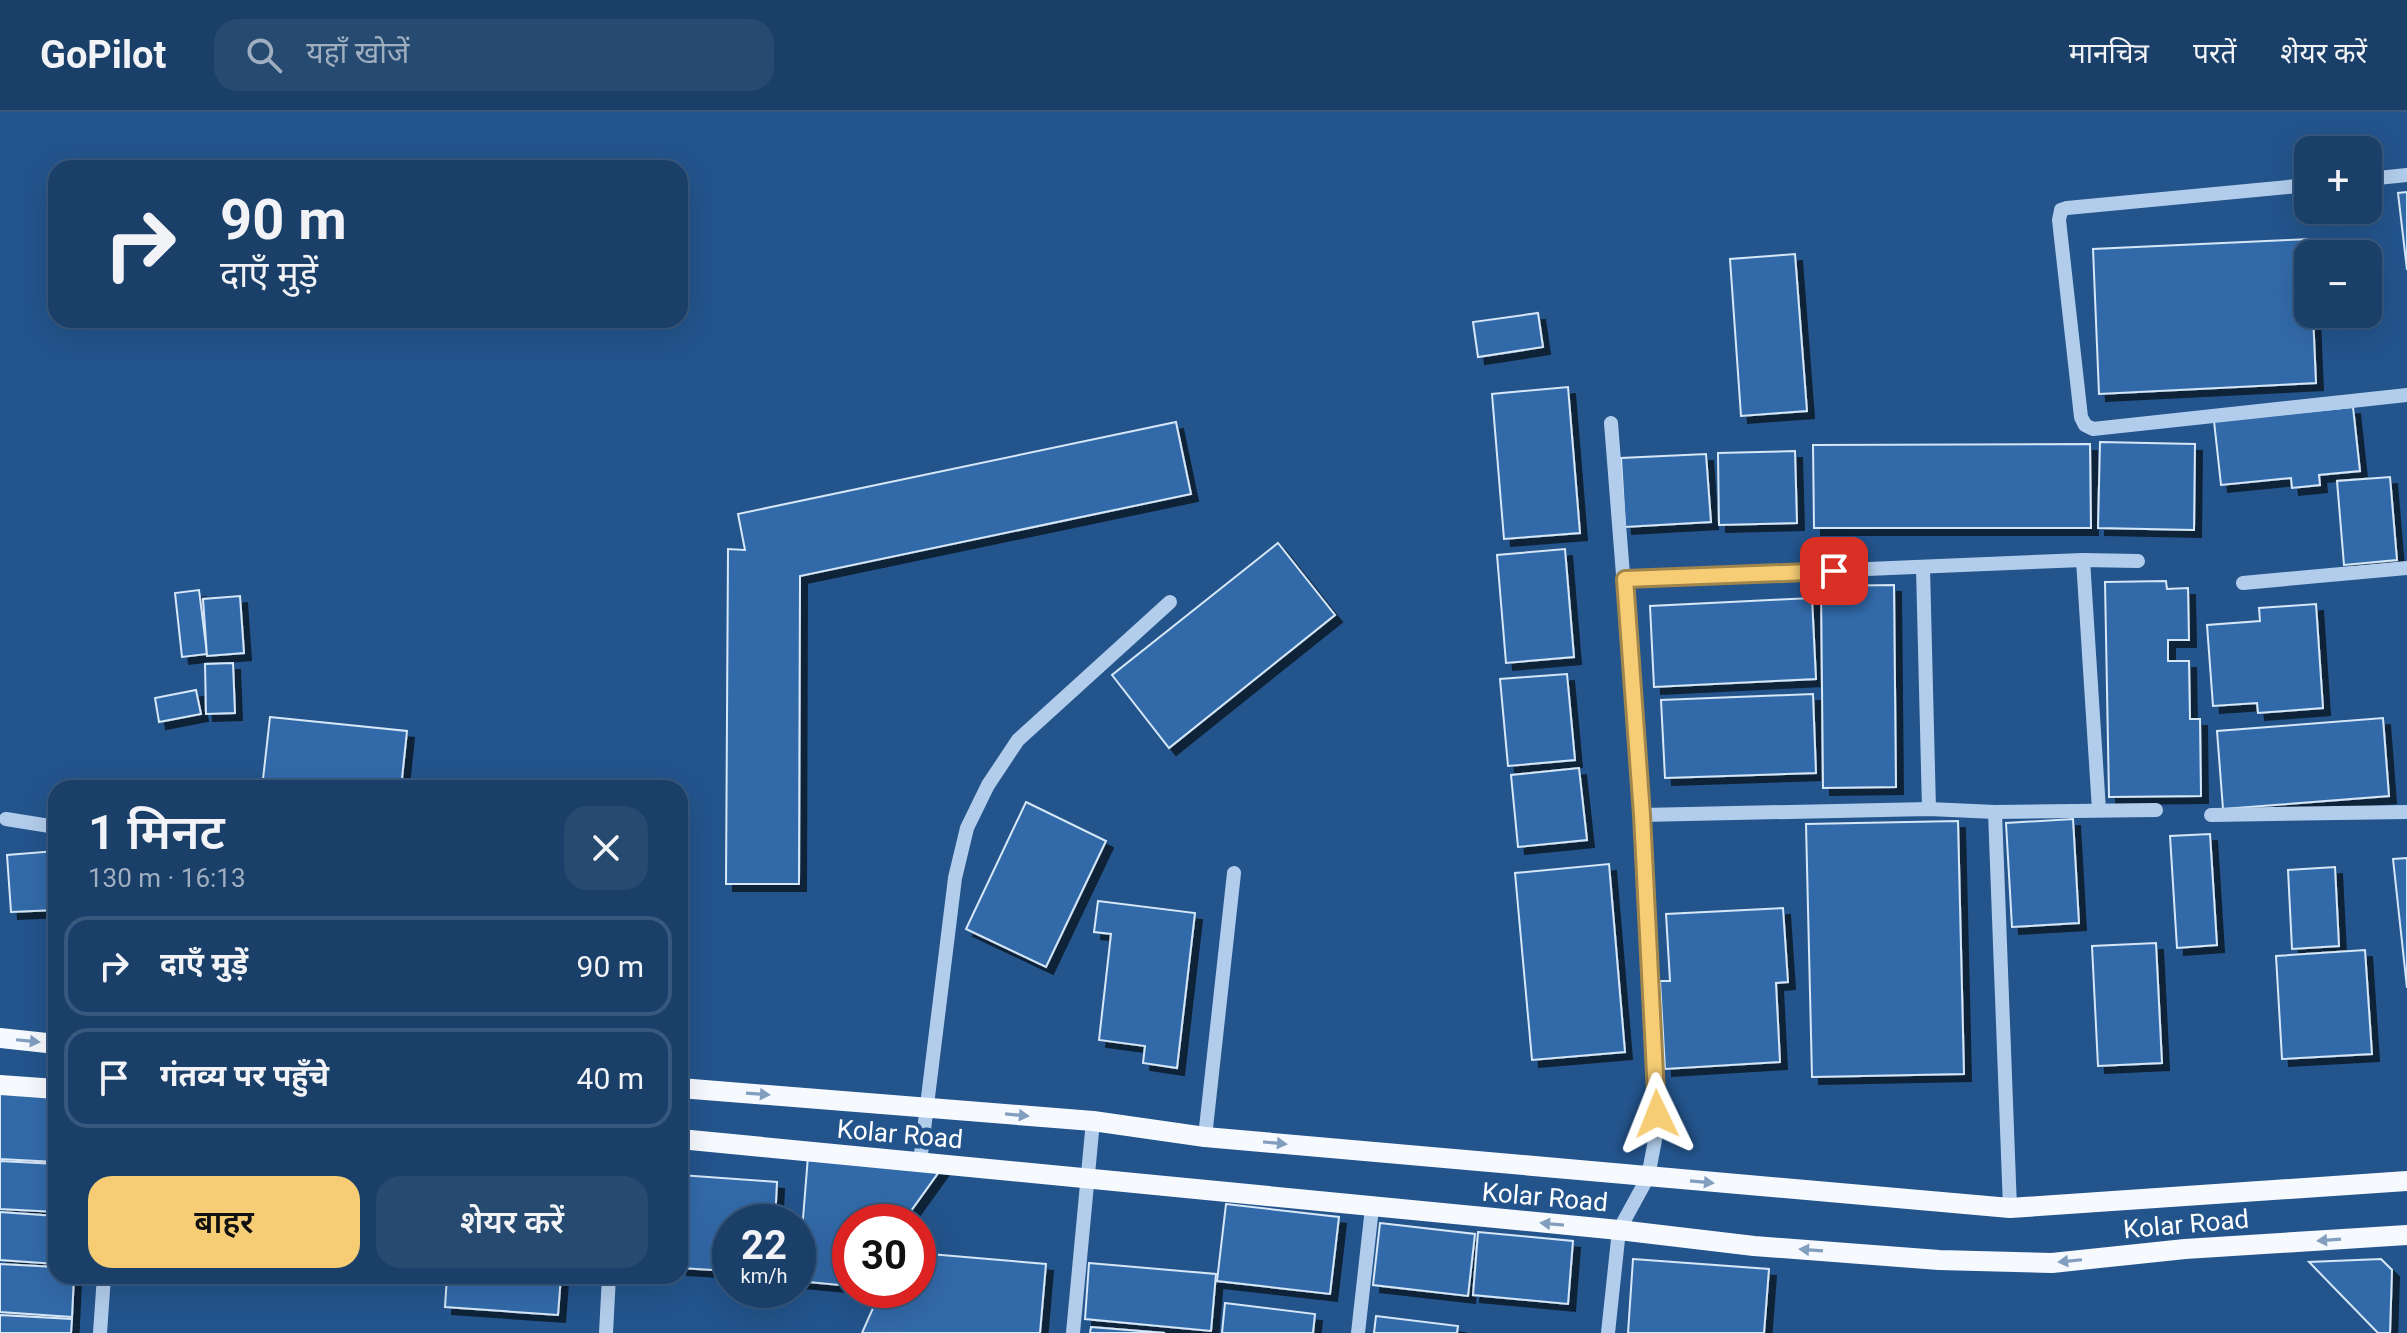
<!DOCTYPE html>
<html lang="hi">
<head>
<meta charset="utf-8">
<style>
  body { margin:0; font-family:Roboto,"Noto Sans Devanagari",sans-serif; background:#274a71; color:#f1f3f6; height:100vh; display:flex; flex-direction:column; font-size:30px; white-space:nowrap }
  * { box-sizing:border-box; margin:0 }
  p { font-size:26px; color:#9fafc0 }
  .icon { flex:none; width:44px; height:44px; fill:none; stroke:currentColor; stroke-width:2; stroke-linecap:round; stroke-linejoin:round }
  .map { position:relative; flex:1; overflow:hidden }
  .drawer { position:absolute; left:48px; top:668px; width:640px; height:504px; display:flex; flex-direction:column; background:#1a3f69; border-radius:24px; box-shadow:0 8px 32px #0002,0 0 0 2px #38587d }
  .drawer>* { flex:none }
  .guide { position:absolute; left:48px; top:48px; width:640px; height:168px; border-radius:24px; box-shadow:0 8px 32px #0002,0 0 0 2px #38587d; background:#1a3f69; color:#f1f3f6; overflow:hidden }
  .tools { position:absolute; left:2294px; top:24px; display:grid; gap:16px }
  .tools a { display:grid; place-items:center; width:88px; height:88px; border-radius:16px; background:#1a3f69; box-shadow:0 8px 32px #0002,0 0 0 2px #38587d; font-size:40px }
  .speed { position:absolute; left:712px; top:1092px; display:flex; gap:16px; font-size:40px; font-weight:700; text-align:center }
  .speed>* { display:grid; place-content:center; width:104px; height:104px; border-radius:50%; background:#1a3f69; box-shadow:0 8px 32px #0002,0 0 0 2px #38587d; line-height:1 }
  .speed small { font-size:20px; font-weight:400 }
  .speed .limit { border:12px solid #d22; background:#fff; color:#111 }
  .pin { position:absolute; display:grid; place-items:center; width:68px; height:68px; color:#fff; margin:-34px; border-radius:16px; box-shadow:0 4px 12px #0006 }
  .me { position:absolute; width:88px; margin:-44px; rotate:358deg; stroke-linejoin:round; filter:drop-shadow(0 0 6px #0008) }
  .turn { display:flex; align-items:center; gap:28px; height:168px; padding:0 40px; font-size:36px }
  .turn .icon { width:104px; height:104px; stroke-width:2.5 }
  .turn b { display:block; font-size:56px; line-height:68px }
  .round { display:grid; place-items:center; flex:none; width:84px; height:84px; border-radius:24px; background:#274a71 }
  .summary { display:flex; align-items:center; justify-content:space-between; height:136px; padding:0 40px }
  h1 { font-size:48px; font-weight:600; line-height:60px }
  .action { display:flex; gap:16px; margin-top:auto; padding:16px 40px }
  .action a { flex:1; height:92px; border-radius:24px; background:#f6cd75; color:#111; font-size:32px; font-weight:600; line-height:92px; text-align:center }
  .action a+a { background:#274a71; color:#f1f3f6 }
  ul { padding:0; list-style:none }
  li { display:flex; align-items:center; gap:24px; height:100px; margin:0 16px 12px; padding:0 24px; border:4px solid #38587d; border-radius:24px }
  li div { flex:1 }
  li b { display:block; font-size:30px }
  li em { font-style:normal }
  header { display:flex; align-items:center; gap:48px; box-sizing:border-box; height:112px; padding:0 40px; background:#1a3f69; border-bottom:2px solid #38587d }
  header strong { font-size:38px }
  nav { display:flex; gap:44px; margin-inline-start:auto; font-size:28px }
  .search { width:560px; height:72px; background:#274a71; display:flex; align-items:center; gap:20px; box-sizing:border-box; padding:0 28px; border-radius:24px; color:#9fafc0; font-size:30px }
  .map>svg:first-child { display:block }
</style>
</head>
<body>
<header>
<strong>GoPilot</strong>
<div class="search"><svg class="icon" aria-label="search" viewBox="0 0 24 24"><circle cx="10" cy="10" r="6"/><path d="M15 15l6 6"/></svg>यहाँ खोजें</div>
<nav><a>मानचित्र</a><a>परतें</a><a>शेयर करें</a></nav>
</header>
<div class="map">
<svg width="2407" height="1221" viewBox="0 0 2407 1221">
  <defs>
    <filter id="shadow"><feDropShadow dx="7" dy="7" stdDeviation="0" flood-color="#0009"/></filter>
  </defs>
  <rect width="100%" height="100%" fill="#23548c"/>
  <g fill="#336ba9" stroke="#d6e7f8" stroke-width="2" filter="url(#shadow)">
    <path d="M2407 80V158L2398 81Z"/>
    <path d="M2309 127 2308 202H2313L2316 271 2099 282 2093 137Z"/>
    <path d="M1795 142 1807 299 1741 304 1730 147Z"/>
    <path d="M1538 201 1543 235 1478 245 1473 210Z"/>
    <path d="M1568 275 1580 421 1504 427 1492 282Z"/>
    <path d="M2353 295 2360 359 2319 363 2320 373 2292 376 2291 366 2221 373 2214 309Z"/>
    <path d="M1176 310 1191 382 800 464 799 772H726L728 437 745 438 738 402Z"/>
    <path d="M2100 330 2195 332 2194 418 2098 416Z"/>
    <path d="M2090 332 2091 416H1814L1813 333Z"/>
    <path d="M1795 339 1797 411 1719 413 1718 341Z"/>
    <path d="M1706 342 1711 410 1625 415 1621 346Z"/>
    <path d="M2390 365 2397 448 2344 453 2337 369Z"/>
    <path d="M1278 431 1335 503 1169 636 1112 563Z"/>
    <path d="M1565 437 1574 545 1506 551 1497 443Z"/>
    <path d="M2166 469 2167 477 2188 476 2189 528H2168V549H2189L2190 607H2200L2201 684 2109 685 2105 470Z"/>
    <path d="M1894 473 1896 675 1823 676 1821 474Z"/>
    <path d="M199 478 207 542 182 545 175 481Z"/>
    <path d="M240 484 244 541 207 544 203 487Z"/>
    <path d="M1812 486 1816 567 1654 575 1650 494Z"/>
    <path d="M2316 492 2323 596 2258 601 2257 591 2213 594 2207 513 2260 509 2259 496Z"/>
    <path d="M233 551 235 601 206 602 205 552Z"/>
    <path d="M1567 562 1575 648 1508 654 1500 567Z"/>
    <path d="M196 578 201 602 159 610 155 586Z"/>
    <path d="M1813 582 1816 661 1665 666 1661 588Z"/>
    <path d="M270 605 407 619 401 676H262Z"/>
    <path d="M2383 606 2389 684 2223 697 2217 619Z"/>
    <path d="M1579 656 1587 728 1518 735 1511 663Z"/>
    <path d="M1026 690 1106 729 1046 855 966 817Z"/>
    <path d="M2073 707 2079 811 2012 815 2006 711Z"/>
    <path d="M1958 709 1964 962 1812 965 1806 712Z"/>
    <path d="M2210 722 2217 833 2177 836 2170 724Z"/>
    <path d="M56 739V798L11 800 7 743Z"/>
    <path d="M2407 746V876L2393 747Z"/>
    <path d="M1609 752 1625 940 1532 948 1515 761Z"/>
    <path d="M2335 755 2339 834 2292 837 2288 758Z"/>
    <path d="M1098 789 1195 801 1177 956 1143 951 1145 934 1099 928 1111 822 1094 820Z"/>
    <path d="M1783 796 1788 870 1776 871 1780 950 1665 957 1660 869H1670L1666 802Z"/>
    <path d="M2156 831 2162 951 2098 954 2092 834Z"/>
    <path d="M2365 838 2372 942 2282 947 2276 844Z"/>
    <path d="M0 974 56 977V1050L0 1047Z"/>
    <path d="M808 1044 941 1057 903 1110H850V1174L798 1169Z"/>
    <path d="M0 1049 56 1052V1100L0 1097Z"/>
    <path d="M680 1063 777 1070 775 1110H730V1159L680 1156Z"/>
    <path d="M1226 1092 1339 1105 1330 1182 1217 1169Z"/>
    <path d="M0 1100 56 1104V1152L0 1148Z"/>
    <path d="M1380 1111 1475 1122 1468 1184 1373 1173Z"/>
    <path d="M1478 1120 1573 1129 1568 1192 1473 1183Z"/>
    <path d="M918 1141 1046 1152 1040 1221H862L881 1178H918Z"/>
    <path d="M1633 1147 1769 1157 1764 1221H1628Z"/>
    <path d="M2381 1147 2392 1158 2390 1221H2378L2309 1150Z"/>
    <path d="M1089 1151 1216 1162 1211 1219 1085 1207Z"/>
    <path d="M0 1152 56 1155V1164H74L72 1205 0 1200Z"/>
    <path d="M447 1164H561L558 1203 445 1195Z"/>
    <path d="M1225 1191 1315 1202 1313 1221H1222Z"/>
    <path d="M0 1203 72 1207 71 1221H0Z"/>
    <path d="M1376 1204 1458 1214 1457 1221H1374Z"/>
    <path d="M1091 1215 1165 1221H1090Z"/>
  </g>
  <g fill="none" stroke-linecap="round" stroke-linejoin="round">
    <g stroke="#b2cdeb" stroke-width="14">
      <path d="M2368 67 2407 63"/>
      <path d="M2308 73 2067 96 2061 98 2059 108 2081 305 2085 313 2093 317 2407 283"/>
      <path d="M2083 448 2099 698"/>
      <path d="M1923 456 1929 697"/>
      <path d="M1625 467 2083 448 2138 449"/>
      <path d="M2243 471 2407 456"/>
      <path d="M1995 700 2010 1096"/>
      <path d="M1642 703 1929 697 1995 700 2156 698"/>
      <path d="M2211 703 2407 700"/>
      <path d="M6 707 56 715"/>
      <path d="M1205 1025 1234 761"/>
      <path d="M920 1050 955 766 967 716 988 673 1018 628 1170 490"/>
      <path d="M100 1221 104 1164"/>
      <path d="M606 1221 609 1164"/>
      <path d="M1073 1221 1093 1009"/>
      <path d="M1358 1221 1372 1096"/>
      <path d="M1608 1221 1619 1118 1648 1065 1655 1028 1657 1002 1642 703 1611 311"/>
    </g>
    <g stroke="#f6f9fe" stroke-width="20">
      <path d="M0 926 56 932"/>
      <path d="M0 973 56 977"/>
      <path d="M680 976 1093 1009 1205 1025 2010 1096 2407 1069"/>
      <path d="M680 1027 1619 1118 1754 1134 1939 1148 2052 1151 2185 1137 2407 1123"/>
    </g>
  </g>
  <defs><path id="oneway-solid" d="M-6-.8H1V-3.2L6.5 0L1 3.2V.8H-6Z" transform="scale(2)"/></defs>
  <g fill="#829ebf">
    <use href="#oneway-solid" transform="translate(28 929) rotate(6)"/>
    <use href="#oneway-solid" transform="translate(758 982) rotate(4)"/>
    <use href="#oneway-solid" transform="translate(1017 1003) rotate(5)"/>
    <use href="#oneway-solid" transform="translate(1275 1031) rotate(5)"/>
    <use href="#oneway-solid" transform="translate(1702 1070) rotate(5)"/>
    <use href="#oneway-solid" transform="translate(1552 1112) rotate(-175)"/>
    <use href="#oneway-solid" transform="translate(2329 1128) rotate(176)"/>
    <use href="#oneway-solid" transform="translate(1811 1138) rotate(-176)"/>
    <use href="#oneway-solid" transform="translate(2070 1149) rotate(174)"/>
  </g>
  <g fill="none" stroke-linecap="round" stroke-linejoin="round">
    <defs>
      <path id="route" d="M1657 1002 1642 703 1625 467 1834 459"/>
    </defs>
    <use href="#route" stroke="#a0854c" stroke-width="20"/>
    <use href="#route" stroke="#f6cd75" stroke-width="14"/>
  </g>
  <g text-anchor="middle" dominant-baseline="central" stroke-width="8" stroke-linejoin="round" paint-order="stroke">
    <g font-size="26" fill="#fff" stroke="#23548c">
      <text transform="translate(900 1022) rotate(5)">Kolar Road</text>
      <text transform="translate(1545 1085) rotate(5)">Kolar Road</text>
      <text transform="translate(2186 1112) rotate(-5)">Kolar Road</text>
    </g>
  </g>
</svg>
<div class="tools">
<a>+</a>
<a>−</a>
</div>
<div class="speed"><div>22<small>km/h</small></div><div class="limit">30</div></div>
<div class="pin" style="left:1834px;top:459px;background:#d93025"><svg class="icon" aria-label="arrive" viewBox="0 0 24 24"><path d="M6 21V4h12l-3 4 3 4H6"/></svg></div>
<svg class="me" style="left:1657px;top:1002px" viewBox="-20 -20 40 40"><path d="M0-17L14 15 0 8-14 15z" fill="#f6cd75" stroke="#fff" stroke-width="4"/></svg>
<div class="guide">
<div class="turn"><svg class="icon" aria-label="right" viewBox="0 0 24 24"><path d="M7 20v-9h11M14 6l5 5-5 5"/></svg><div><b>90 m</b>दाएँ मुड़ें</div></div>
</div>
<section class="drawer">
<div class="summary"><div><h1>1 मिनट</h1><p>130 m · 16:13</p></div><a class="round"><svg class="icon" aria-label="close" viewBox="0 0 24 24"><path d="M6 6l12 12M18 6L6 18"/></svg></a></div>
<ul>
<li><svg class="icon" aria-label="right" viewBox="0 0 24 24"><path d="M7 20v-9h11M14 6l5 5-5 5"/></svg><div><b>दाएँ मुड़ें</b></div><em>90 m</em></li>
<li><svg class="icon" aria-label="arrive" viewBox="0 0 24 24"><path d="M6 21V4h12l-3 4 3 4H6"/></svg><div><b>गंतव्य पर पहुँचे</b></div><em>40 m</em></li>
</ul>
<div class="action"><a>बाहर</a><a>शेयर करें</a></div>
</section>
</div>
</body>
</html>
